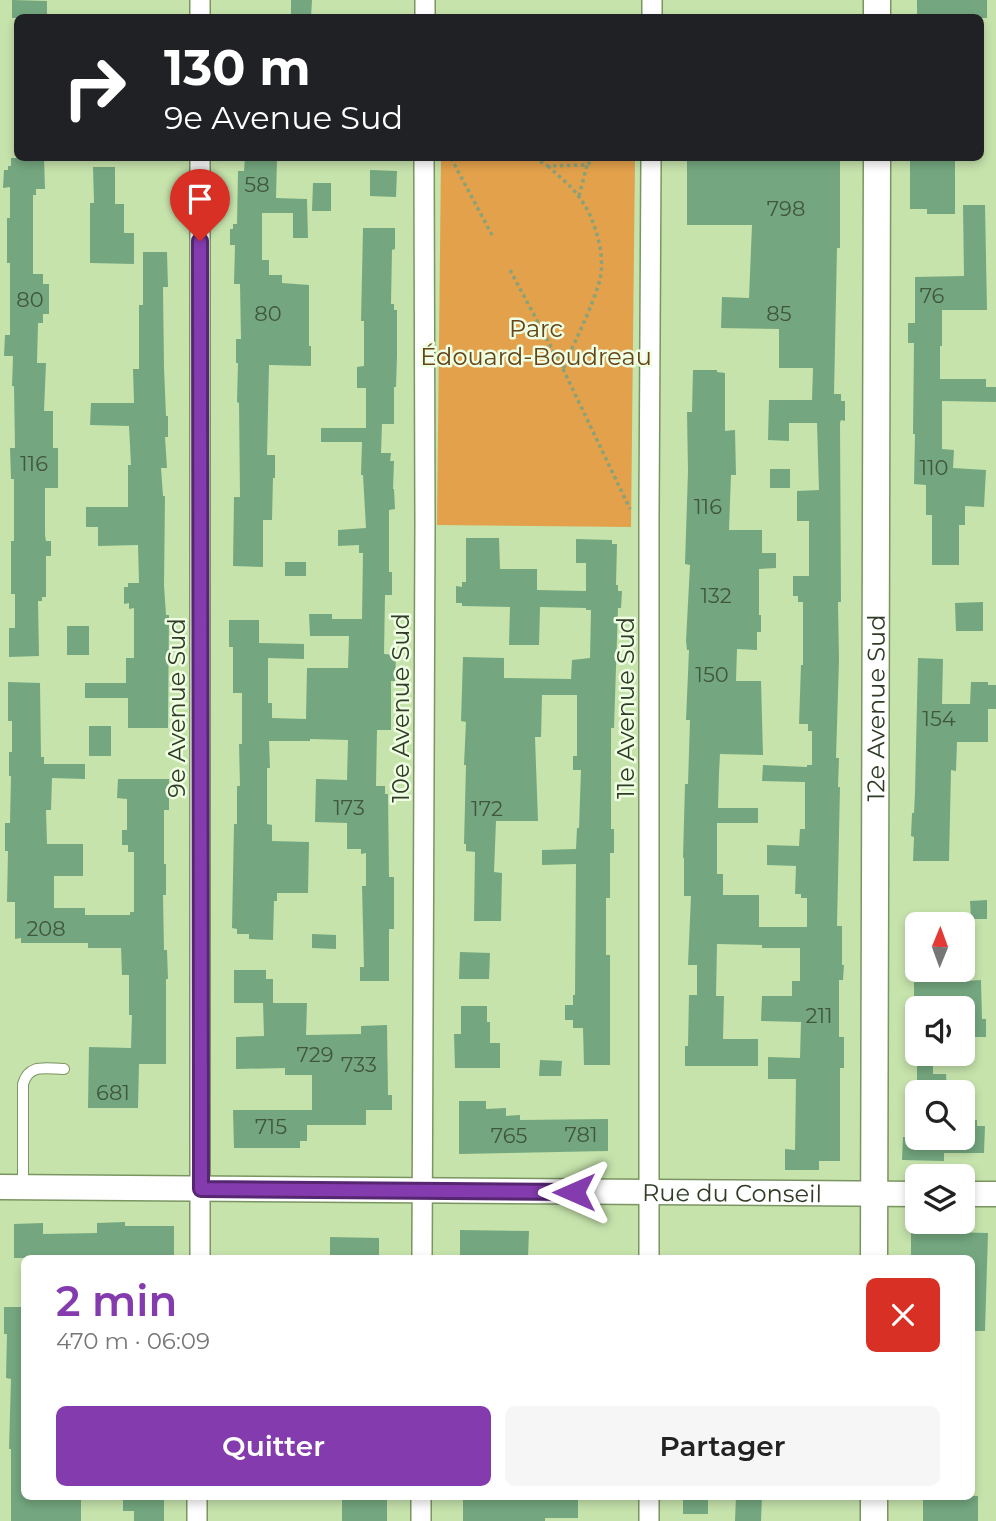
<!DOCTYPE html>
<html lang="fr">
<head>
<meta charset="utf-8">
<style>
  body { margin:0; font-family:Montserrat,sans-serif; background:#f6f6f6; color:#222; height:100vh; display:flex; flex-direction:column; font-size:26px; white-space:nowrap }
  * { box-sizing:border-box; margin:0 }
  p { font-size:23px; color:#767676 }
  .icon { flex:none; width:38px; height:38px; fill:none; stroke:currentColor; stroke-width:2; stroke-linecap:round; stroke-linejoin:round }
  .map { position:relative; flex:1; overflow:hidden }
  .panel { position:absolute; left:21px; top:1255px; width:954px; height:245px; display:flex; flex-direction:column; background:#fff; border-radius:10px; box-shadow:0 4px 10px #0003 }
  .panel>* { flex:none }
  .hud { position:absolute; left:14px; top:14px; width:970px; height:147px; border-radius:10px; box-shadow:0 4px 10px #0003; background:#202124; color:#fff; overflow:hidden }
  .needle { width:46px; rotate:1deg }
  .tools { position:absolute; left:905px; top:912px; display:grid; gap:14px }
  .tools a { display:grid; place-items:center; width:70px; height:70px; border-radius:10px; background:#fff; box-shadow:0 4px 10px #0003; font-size:35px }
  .pin { position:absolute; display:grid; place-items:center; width:60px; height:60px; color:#fff; margin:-72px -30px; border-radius:50% 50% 50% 0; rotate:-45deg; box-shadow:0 0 7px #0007 }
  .pin .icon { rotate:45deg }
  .me { position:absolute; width:77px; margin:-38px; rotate:270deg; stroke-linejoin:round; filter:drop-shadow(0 0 5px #0008) }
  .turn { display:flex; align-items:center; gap:24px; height:147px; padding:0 35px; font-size:32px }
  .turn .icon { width:91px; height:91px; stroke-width:2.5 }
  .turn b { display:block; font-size:49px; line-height:60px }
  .round { display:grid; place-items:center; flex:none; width:74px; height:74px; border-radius:10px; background:#f6f6f6 }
  .headline { display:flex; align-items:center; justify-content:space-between; height:119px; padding:0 35px }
  h1 { font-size:42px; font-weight:600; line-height:52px; color:#843bae }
  .action { display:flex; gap:14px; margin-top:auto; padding:14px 35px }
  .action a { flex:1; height:80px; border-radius:10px; background:#843bae; color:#fff; font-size:28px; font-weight:600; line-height:80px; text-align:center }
  .action a+a { background:#f6f6f6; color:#222 }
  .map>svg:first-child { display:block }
</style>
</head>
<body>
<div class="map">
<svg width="996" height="1521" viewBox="0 0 996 1521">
  <rect width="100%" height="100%" fill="#c6e3ac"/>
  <path fill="#e3a14c" d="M441 158H635L631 527 437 525Z"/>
  <g fill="#74a77f">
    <path d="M12 0 47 1V18H12Z"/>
    <path d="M291 0H312L311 18H291Z"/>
    <rect x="917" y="0" width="70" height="18"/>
    <path d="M11 158H44L45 189H36V195H33V274H43V284H49V314H43V323H38L37 363H46L44 411H53V448H58V488H45V535L46 541H51V556H46V597H42V601H38L39 656 9 657V628H15V594H11V541H14V479H11L10 448H15L14 386H12L13 356H4L5 335H10V263H7V218H10V187L3 188 4 170H8V166H11Z"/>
    <path d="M245 158H277L276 198 307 199 308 238H293V213H262V260H269V275H282V283L309 285V346H311V366L269 365 267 455H275V478H273L272 520H263V567L233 566 234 497H240L239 403 237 402 238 363H236V339H241L240 284H234L235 245H230V229H233V224H237L238 171H244Z"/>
    <path d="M687 158H840V248H837L834 394H841V401H845V421L841 420 840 423 841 602H838L839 660 836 758H839L838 787H840L837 926H842V965H844L843 980H839V1037H844V1068H840V1161H819V1170H785V1149L795 1150 796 1079H768V1057L800 1058 801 1022 761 1021 762 996H792V981H800V948H762V945L717 944 716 996H724L723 1039H758V1066H685V1046H688L689 995H697V965H688L691 896H684V858H683L685 784H688L690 720H686L689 650H687L686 641 690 565 685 564 688 471 687 412H692L693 370H717V372L725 373V431L735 430 736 475H731L729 530H762V553H776V568L759 569V615H761V632H757V650L737 649 736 681H761L763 755 720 754 719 773 718 808H758V823H717V874H723V895H759V927H807V898H801V894H795L796 866 767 865V845L799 846 800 829H805V782L762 781 763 765 807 767V765H812V731H808V724H799L801 665H803V602H798V596H793V576H809V521H797V491L819 490 817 423H789V441L768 440 769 400H812L813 368H779V329L721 328 722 297 749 298 752 225H687Z"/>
    <path d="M910 158H955V214H927V209H910Z"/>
    <path d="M93 167H115V204H124V233H134V264L90 263V203H94Z"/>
    <path d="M370 170 397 171 396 197 370 196Z"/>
    <path d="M313 183H331V211H312Z"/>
    <path d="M963 205H985L987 310H942V346H940V379H986V387H996V402L942 401V449L954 450 953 468 986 470 985 488 984 507 965 506V525H959V565H932V515H926V485L914 484 915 434H913L914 343H908V323H915V277L964 276Z"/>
    <path d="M363 228H395V249L392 250 391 304H394V310H397V356L396 387H394V424H382L381 453H391L390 461H394L393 489H394L395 509 389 510V572H392V595H385L384 654 396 655 395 681H391V730H377L376 786H385V794H388L389 877H394V929H389V981H360V967H364L362 886H366V853L361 854V849H347V823L315 822 316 779 347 780 348 740 310 739V741H269L270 768H267V824L272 825V841L309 842 308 893H277V901H274L273 940 249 939V934H237V929L232 928 234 824H237V786H240L239 744H242V693H233V647H229V620H259V643L304 644V659L268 658V703H272V718L306 719 307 668H348L349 636H310L309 614H332V619H362L363 553H359V545L338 546V530L366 528 363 475H361L362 442H321V428H366V388H357V367L364 366V321H361Z"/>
    <path d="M143 252H167L168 287H163L164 368 166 416H168V437H165L167 468H161L163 496H165L164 586 166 615H169L168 728H128V698H85V683H126V658H134V608L129 609V603L124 604V587H128V583H139L138 545 98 546V527H86V507H128V465H131L129 426 90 425 91 403H134L133 369H139V305H143Z"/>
    <rect x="770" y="469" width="20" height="19"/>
    <path d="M466 538H499L500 569H537V590L586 591V563H576V539L612 540V544H617L616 585H618V591H622L621 608H618L614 728H611V829H614V853H610V898H606V955H610V1065H584L583 1028H573V1020H565V1005H573V995H575L576 864 542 865V850L576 849 577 828H579L581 770H573V756H577V695H542L541 737H535L538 821H496L494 872 502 873 501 921H474L475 852 466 851V844H464L466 765H464L466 722 461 721 463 657 504 658V678L571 679 572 660 590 658 591 610H586V608L540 607 539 645H509L510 607 462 606V603H456V586L462 587V582H466Z"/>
    <rect x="285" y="562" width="21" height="14"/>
    <path d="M983 602V631H956L955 603Z"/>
    <rect x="67" y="626" width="22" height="29"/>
    <path d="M918 658 943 659 942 704H970L971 682H988V685H996V709H988V742H957L956 771 951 770 949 861H913L914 837 911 836 912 813H914L915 792Z"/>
    <path d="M8 682 40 683 41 757H44V764H85V779L52 778 51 810H46L47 844H83V876H54V908H85V915H130V912H134V852H128V845H122V830H127V799L117 798 118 779H169V810H164V864H166V895H163L164 950H167L168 979H166V1064H139L138 1108H88L89 1047 131 1048 132 1015H129V975H122L121 948H88V943H21V938L15 939V902H7L8 851H5V823H10L11 776H9V752H12V721H8Z"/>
    <rect x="89" y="726" width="22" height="30"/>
    <path d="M987 900V919H971L970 901Z"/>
    <path d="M312 934 336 935V949L312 948Z"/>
    <path d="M460 952 490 953 489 979H459Z"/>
    <path d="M234 970H266V979H273V1003H307L306 1035 361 1034V1026L387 1025 388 1095H392V1110H366V1125H307V1141H300V1148H234L233 1110H312V1075H285V1068L236 1069V1037L264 1036 263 1003H234Z"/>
    <path d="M914 970H948V982L981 980 982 1019H986V1037H966L965 1008H914Z"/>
    <path d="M461 1006H487V1022H490V1043H500V1068H455L454 1034H461Z"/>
    <path d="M540 1060 562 1061 561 1076H539Z"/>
    <path d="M933 1064V1074H946L947 1092H917V1065Z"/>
    <path d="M459 1101H486V1109L506 1108V1116L520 1115V1120L608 1119V1151L459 1154Z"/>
    <path d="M963 1119 977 1120V1126H985L984 1153H944V1161L902 1160 903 1137 960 1139 962 1138Z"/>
    <path d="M125 1222V1226H174V1258H144V1256L82 1257 83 1258H14V1224L43 1223V1234L97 1233V1223Z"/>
    <path d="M460 1230 529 1231 528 1258H460Z"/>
    <path d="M911 1231 988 1233 985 1331H971V1258H911Z"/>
    <path d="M330 1237 379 1238V1258H330Z"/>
    <path d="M4 1307H24V1496H56V1499H81V1521H11V1449H9L11 1379 6 1378 7 1334H4Z"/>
    <path d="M123 1496H164V1521H134V1511H123Z"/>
    <rect x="342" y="1496" width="45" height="25"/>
    <path d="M463 1496H578V1518H545V1521H463Z"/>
    <rect x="683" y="1496" width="25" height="18"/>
    <path d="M736 1496H762L761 1521H735Z"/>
    <rect x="923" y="1496" width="55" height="25"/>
  </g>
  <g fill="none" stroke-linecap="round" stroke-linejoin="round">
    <defs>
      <path id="service" d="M23 1188V1084C29 1063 46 1069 64 1069"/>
      <g id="minor">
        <path d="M200 0V18"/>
        <path d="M425 18V0"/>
        <path d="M652 18V0"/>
        <path d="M200 1258V158"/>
        <path d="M422 1258 425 524 424 158"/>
        <path d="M649 1258V513L651 158"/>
        <path d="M421 1496V1521"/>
        <path d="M197 1521V1496"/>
        <path d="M649 1521V1496"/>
      </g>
      <g id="tertiary">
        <path id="s1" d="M0 1187 917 1194"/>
        <path d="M962 1194H996"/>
      </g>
      <g id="secondary">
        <path d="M877 18V0"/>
        <path id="s2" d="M874 1258 877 158"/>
        <path d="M874 1496V1521"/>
      </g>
    </defs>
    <use href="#service" stroke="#7a9561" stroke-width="12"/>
    <use href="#minor" stroke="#7a9561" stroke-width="22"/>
    <use href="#tertiary" stroke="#7a9561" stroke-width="27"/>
    <use href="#secondary" stroke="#7a9561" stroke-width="29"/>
    <g stroke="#8ba177" stroke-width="3.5" stroke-dasharray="3.5 3.5" stroke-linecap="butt">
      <path d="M451 158 492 235"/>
      <path d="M534 158 548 166 587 165 595 158"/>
      <path d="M548 166C558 176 571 185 579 197 594 216 606 254 600 279 592 309 575 340 563 369"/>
      <path d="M579 196 587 165"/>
      <path d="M510 270 563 369 630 509"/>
    </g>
    <use href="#service" stroke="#fff" stroke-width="10"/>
    <use href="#minor" stroke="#fff" stroke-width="19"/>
    <use href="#tertiary" stroke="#fff" stroke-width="24"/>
    <use href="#secondary" stroke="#fff" stroke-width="26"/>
  </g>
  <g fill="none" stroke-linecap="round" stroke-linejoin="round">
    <defs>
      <path id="route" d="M200 241 201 1189 574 1192"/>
    </defs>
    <use href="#route" stroke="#562671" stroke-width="18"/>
    <use href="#route" stroke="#843bae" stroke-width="12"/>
  </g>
  <g text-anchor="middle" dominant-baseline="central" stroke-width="5" stroke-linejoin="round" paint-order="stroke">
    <g font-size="21" fill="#41573c">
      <text x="257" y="184">58</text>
      <text x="786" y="208">798</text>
      <text x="932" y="295">76</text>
      <text x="30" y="299">80</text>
      <text x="268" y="313">80</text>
      <text x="779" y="313">85</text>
      <text x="34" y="463">116</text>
      <text x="934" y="467">110</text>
      <text x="708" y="506">116</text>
      <text x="716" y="595">132</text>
      <text x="712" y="674">150</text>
      <text x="939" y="718">154</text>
      <text x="349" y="807">173</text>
      <text x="487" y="808">172</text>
      <text x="46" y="928">208</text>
      <text x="819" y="1015">211</text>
      <text x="315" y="1054">729</text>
      <text x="359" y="1064">733</text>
      <text x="113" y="1092">681</text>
      <text x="271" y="1126">715</text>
      <text x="581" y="1134">781</text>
      <text x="509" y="1135">765</text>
    </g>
    <g font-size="24" fill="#654417" stroke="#efffe3">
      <text x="536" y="328">Parc<tspan x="536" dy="28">Édouard-Boudreau</tspan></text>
    </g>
    <g font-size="24" fill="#303c26" stroke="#efffe3">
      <text transform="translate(176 708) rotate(-90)">9e Avenue Sud</text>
      <text transform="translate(400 708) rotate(-90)">10e Avenue Sud</text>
      <text transform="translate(625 708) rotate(-90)">11e Avenue Sud</text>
      <text stroke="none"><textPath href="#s2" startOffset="550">12e Avenue Sud</textPath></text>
      <text stroke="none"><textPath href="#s1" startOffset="732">Rue du Conseil</textPath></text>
    </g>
  </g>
</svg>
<div class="tools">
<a><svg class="needle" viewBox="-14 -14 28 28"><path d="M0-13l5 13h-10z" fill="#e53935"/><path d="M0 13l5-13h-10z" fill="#767676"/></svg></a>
<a><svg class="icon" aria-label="sound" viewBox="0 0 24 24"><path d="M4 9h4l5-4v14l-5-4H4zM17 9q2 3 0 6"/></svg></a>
<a><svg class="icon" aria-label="search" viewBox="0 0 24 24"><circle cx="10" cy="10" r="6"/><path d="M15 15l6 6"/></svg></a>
<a><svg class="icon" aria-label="layers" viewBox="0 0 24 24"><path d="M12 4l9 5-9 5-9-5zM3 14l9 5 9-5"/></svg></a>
</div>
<div class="pin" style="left:200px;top:241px;background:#d93025"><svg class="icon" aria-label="arrive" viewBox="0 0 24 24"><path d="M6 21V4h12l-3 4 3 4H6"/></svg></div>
<svg class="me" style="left:574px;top:1192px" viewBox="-20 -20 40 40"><path d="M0-17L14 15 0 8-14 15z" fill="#843bae" stroke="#fff" stroke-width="4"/></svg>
<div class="hud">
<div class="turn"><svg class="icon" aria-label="right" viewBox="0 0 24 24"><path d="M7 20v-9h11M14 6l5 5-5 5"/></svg><div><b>130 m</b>9e Avenue Sud</div></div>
</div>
<section class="panel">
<div class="headline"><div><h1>2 min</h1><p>470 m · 06:09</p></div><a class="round" style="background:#d93025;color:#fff"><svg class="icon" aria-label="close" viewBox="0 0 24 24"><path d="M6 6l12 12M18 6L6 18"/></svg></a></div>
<div class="action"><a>Quitter</a><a>Partager</a></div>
</section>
</div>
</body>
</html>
